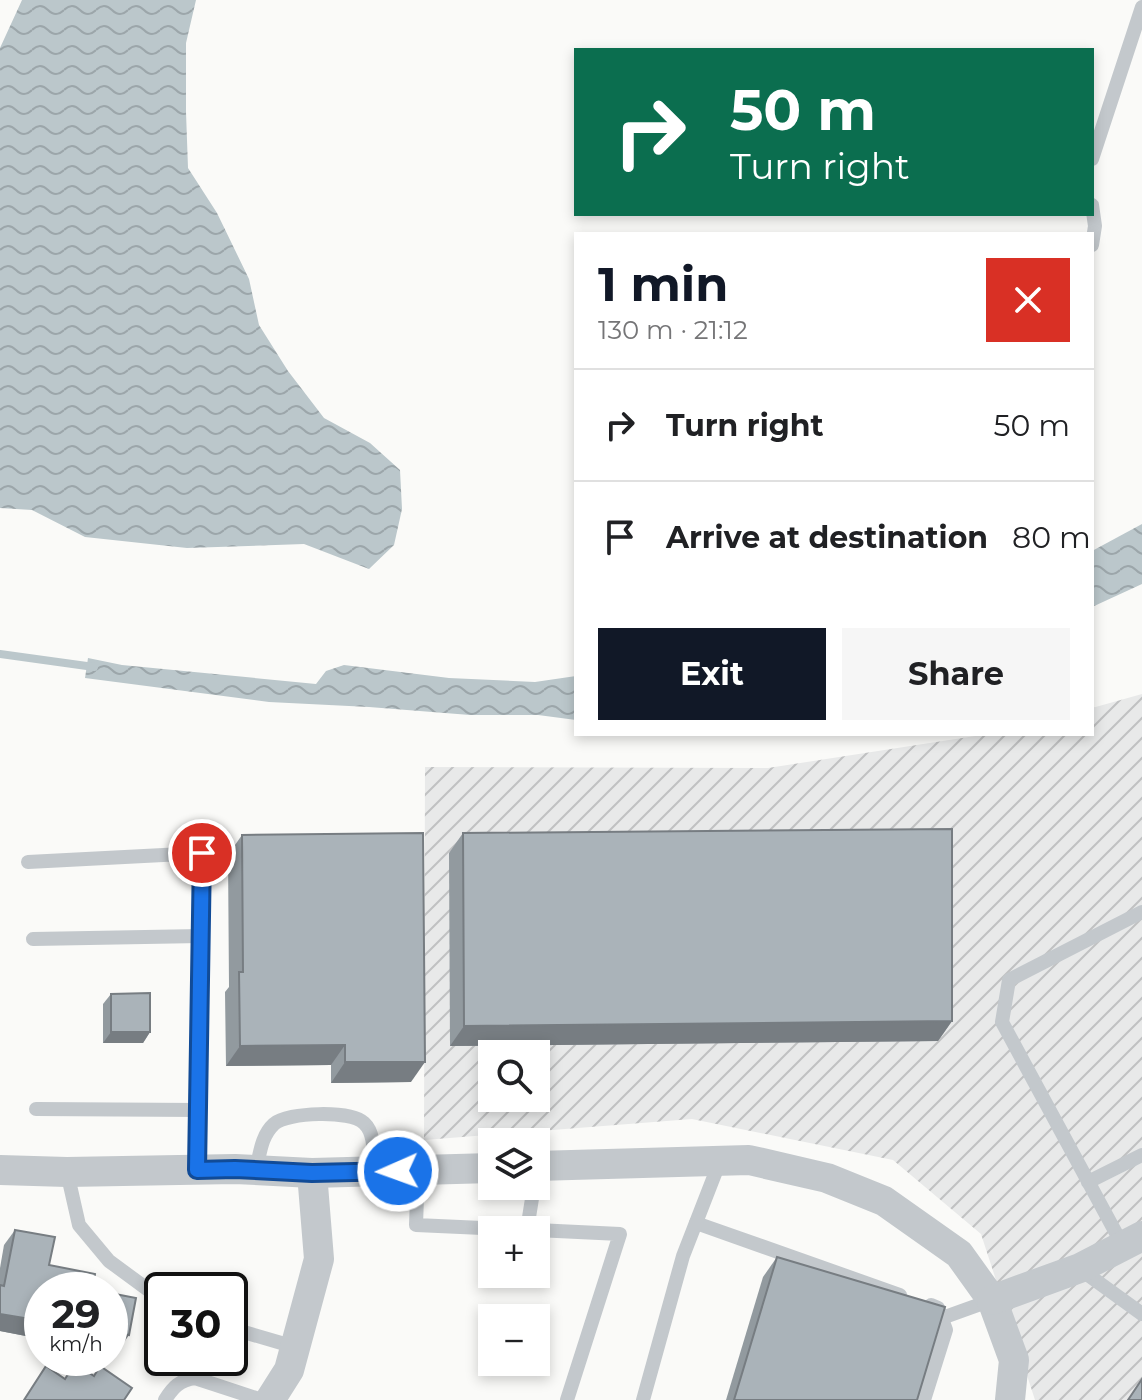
<!DOCTYPE html>
<html lang="en">
<head>
<meta charset="utf-8">
<style>
  body { margin:0; font-family:Montserrat,sans-serif; background:#f6f6f6; color:#202124; height:100vh; display:flex; flex-direction:column; font-size:30px; white-space:nowrap }
  * { box-sizing:border-box; margin:0 }
  p { font-size:26px; color:#757577 }
  .icon { flex:none; width:44px; height:44px; fill:none; stroke:currentColor; stroke-width:2; stroke-linecap:round; stroke-linejoin:round }
  .map { position:relative; flex:1; overflow:hidden }
  .panel { position:absolute; left:574px; top:232px; width:520px; height:504px; display:flex; flex-direction:column; background:#fff; border-radius:0px; box-shadow:0 4px 12px #0003 }
  .panel>* { flex:none }
  .hud { position:absolute; left:574px; top:48px; width:520px; height:168px; border-radius:0px; box-shadow:0 4px 12px #0003; background:#0b6e4f; color:#fff; overflow:hidden }
  .controls { position:absolute; left:478px; top:1040px; display:grid; gap:16px }
  .controls a { display:grid; place-items:center; width:72px; height:72px; border-radius:0px; background:#fff; box-shadow:0 4px 12px #0003; font-size:40px }
  .speed { position:absolute; left:24px; top:1272px; display:flex; gap:16px; font-size:40px; font-weight:700; text-align:center }
  .speed>* { display:grid; place-content:center; width:104px; height:104px; border-radius:50%; background:#fff; box-shadow:0 4px 12px #0003; line-height:1 }
  .speed small { font-size:20px; font-weight:400 }
  .speed .limit { border:4px solid #111; border-radius:12px; background:#fff; color:#111 }
  .pin { position:absolute; display:grid; place-items:center; width:68px; height:68px; color:#fff; margin:-34px; border:4px solid #fff; border-radius:50%; box-shadow:0 2px 8px #0007 }
  .me { position:absolute; width:88px; margin:-44px; rotate:268deg; stroke-linejoin:round; filter:drop-shadow(0 0 6px #0008) }
  .turn { display:flex; align-items:center; gap:28px; height:168px; padding:0 24px; font-size:36px }
  .turn .icon { width:104px; height:104px; stroke-width:2.5 }
  .turn b { display:block; font-size:56px; line-height:68px }
  .round { display:grid; place-items:center; flex:none; width:84px; height:84px; border-radius:0px; background:#f6f6f6 }
  .head { display:flex; align-items:center; justify-content:space-between; height:136px; padding:0 24px }
  h1 { font-size:48px; font-weight:700; line-height:60px; color:#111827 }
  .action { display:flex; gap:16px; margin-top:auto; padding:16px 24px }
  .action a { flex:1; height:92px; border-radius:0px; background:#111827; color:#fff; font-size:32px; font-weight:700; line-height:92px; text-align:center }
  .action a+a { background:#f6f6f6; color:#202124 }
  ul { padding:0; list-style:none }
  li { display:flex; align-items:center; gap:24px; height:112px; padding:0 24px; border-top:2px solid #e0e0e0 }
  li div { flex:1 }
  li b { display:block; font-size:30px }
  li em { font-style:normal }
  .map>svg:first-child { display:block }
</style>
</head>
<body>
<div class="map">
<svg width="1142" height="1400" viewBox="0 0 1142 1400">
  <defs>
    <pattern id="industrial-furrows" width="10" height="10" patternUnits="userSpaceOnUse" patternTransform="scale(2)"><rect width="10" height="10" fill="#e8e9e9"/><path d="M-1 1l2-2M0 10L10 0M9 11l2-2" fill="none" stroke="#c0c1c2"/></pattern>
    <pattern id="water-waves" width="16" height="10" patternUnits="userSpaceOnUse" patternTransform="scale(2)"><rect width="16" height="10" fill="#bbc7cb"/><path d="M0 5q4-4 8 0t8 0" fill="none" stroke="#9ca6aa"/></pattern>
  </defs>
  <rect width="100%" height="100%" fill="#fafaf8"/>
  <path fill="url(#industrial-furrows)" fill-rule="evenodd" d="M1142 694V1400H1035L981 1234 893 1160 692 1119 424 1140 425 767 768 768 988 734H1092V708ZM492 1054H536V1098H492Z"/>
  <g fill="url(#water-waves)">
    <path d="M22 0H196L186 43V112L188 168 217 213 249 279 259 325 288 371 324 418 370 443 400 470 402 509 394 545 369 569 304 544 187 548 85 537 32 510 0 508V48Z"/>
    <path d="M1142 524V584L1092 607V551Z"/>
    <path d="M88 658 122 665 316 684 326 671 344 665 449 678 535 682 576 676V720L538 715H470L369 707 269 702 85 678Z"/>
  </g>
  <g fill="none" stroke-linecap="round" stroke-linejoin="round">
    <path stroke="#bbc7cb" stroke-width="8" d="M0 654 94 667"/>
    <g stroke="#c3c8cc" stroke-width="14">
      <path d="M1092 159 1142 7"/>
      <path d="M1092 205 1095 226 1092 245"/>
      <path d="M28 862 202 853 197 1170"/>
      <path d="M33 939 201 936"/>
      <path d="M36 1109 198 1110"/>
      <path d="M256 1170C260 1154 261 1136 274 1124 288 1112 350 1110 364 1123 376 1134 373 1156 374 1171"/>
      <path d="M418 1170 416 1225 529 1230"/>
      <path d="M67 1172 79 1225 109 1261 154 1294 162 1298"/>
      <path d="M1088 1182 1142 1155"/>
      <path d="M696 1223 900 1295"/>
      <path d="M527 1230 534 1186"/>
      <path d="M536 1230 620 1234 567 1400"/>
      <path d="M1123 1246 1002 1022 1009 980 1142 912"/>
      <path d="M1080 1269 1142 1314"/>
      <path d="M942 1318 992 1300"/>
      <path d="M230 1328 295 1347"/>
      <path d="M165 1400C173 1387 180 1380 195 1378L262 1400"/>
      <path d="M643 1400 683 1256 720 1161"/>
      <path d="M924 1400 946 1330 938 1308 931 1305"/>
    </g>
    <g stroke="#c3c8cc" stroke-width="30">
      <path d="M536 1166 749 1160 827 1178 884 1201 959 1254 992 1300 1014 1360 1010 1400"/>
      <path d="M0 1170 67 1172 235 1169 312 1173 492 1168"/>
      <path d="M992 1300 1080 1268 1142 1236"/>
      <path d="M270 1400 289 1370 319 1259 312 1173"/>
    </g>
  </g>
  <g fill="#929a9f">
    <path d="M463 833 952 1021 938 1041 450 1046 449 853Z"/>
    <path d="M242 835 411 1082 331 1083V1065L226 1066 225 992 229 987 228 855Z"/>
    <path d="M111 994 150 1032 143 1043H103V1004Z"/>
    <path d="M15 1230 42 1290V1322L31 1337 0 1331V1268L4 1245Z"/>
    <path d="M777 1257 917 1400H726L763 1277Z"/>
  </g>
  <g fill="#777d82">
    <path d="M952 1021 938 1041 450 1046 464 1026Z"/>
    <path d="M111 1032H150L143 1043H103Z"/>
    <path d="M345 1045 331 1065 226 1066 240 1046Z"/>
    <path d="M345 1062H425L411 1082 331 1083Z"/>
    <path d="M0 1314 42 1322 31 1337 0 1331Z"/>
    <path d="M110 1332 129 1335 118 1351 110 1349Z"/>
  </g>
  <g fill="#aab3b9" stroke="#777d82" stroke-width="2">
    <path d="M952 829V1021L464 1026 463 833Z"/>
    <path d="M423 833 425 1062H345V1045L240 1046 239 972H243L242 835Z"/>
    <path d="M150 993V1032H111V994Z"/>
    <path d="M15 1230 55 1237 49 1265 95 1274 93 1290H95H42V1321L0 1314V1285L4 1286Z"/>
    <path d="M777 1257 945 1307 917 1400H734Z"/>
    <path d="M110 1293 136 1298 129 1335 110 1332Z"/>
    <path d="M75 1363 94 1376 100 1366 132 1388 124 1400H24L46 1366 65 1379Z"/>
    <path d="M1142 1379V1400H1128Z"/>
  </g>
  <g fill="none" stroke-linecap="round" stroke-linejoin="round">
    <defs>
      <path id="route" d="M202 853 197 1170 235 1169 312 1173 398 1171"/>
    </defs>
    <use href="#route" stroke="#114b97" stroke-width="20"/>
    <use href="#route" stroke="#1a73e8" stroke-width="14"/>
  </g>
</svg>
<div class="controls">
<a><svg class="icon" aria-label="search" viewBox="0 0 24 24"><circle cx="10" cy="10" r="6"/><path d="M15 15l6 6"/></svg></a>
<a><svg class="icon" aria-label="layers" viewBox="0 0 24 24"><path d="M12 4l9 5-9 5-9-5zM3 14l9 5 9-5"/></svg></a>
<a>+</a>
<a>−</a>
</div>
<div class="speed"><div>29<small>km/h</small></div><div class="limit">30</div></div>
<div class="pin" style="left:202px;top:853px;background:#d93025"><svg class="icon" aria-label="arrive" viewBox="0 0 24 24"><path d="M6 21V4h12l-3 4 3 4H6"/></svg></div>
<svg class="me" style="left:398px;top:1171px" viewBox="-20 -20 40 40"><circle r="17" fill="#1a73e8" stroke="#fff" stroke-width="3"/><path d="M0-11L8 9 0 5-8 9z" fill="#fff"/></svg>
<div class="hud">
<div class="turn"><svg class="icon" aria-label="right" viewBox="0 0 24 24"><path d="M7 20v-9h11M14 6l5 5-5 5"/></svg><div><b>50 m</b>Turn right</div></div>
</div>
<section class="panel">
<div class="head"><div><h1>1 min</h1><p>130 m · 21:12</p></div><a class="round" style="background:#d93025;color:#fff"><svg class="icon" aria-label="close" viewBox="0 0 24 24"><path d="M6 6l12 12M18 6L6 18"/></svg></a></div>
<ul>
<li><svg class="icon" aria-label="right" viewBox="0 0 24 24"><path d="M7 20v-9h11M14 6l5 5-5 5"/></svg><div><b>Turn right</b></div><em>50 m</em></li>
<li><svg class="icon" aria-label="arrive" viewBox="0 0 24 24"><path d="M6 21V4h12l-3 4 3 4H6"/></svg><div><b>Arrive at destination</b></div><em>80 m</em></li>
</ul>
<div class="action"><a>Exit</a><a>Share</a></div>
</section>
</div>
</body>
</html>
